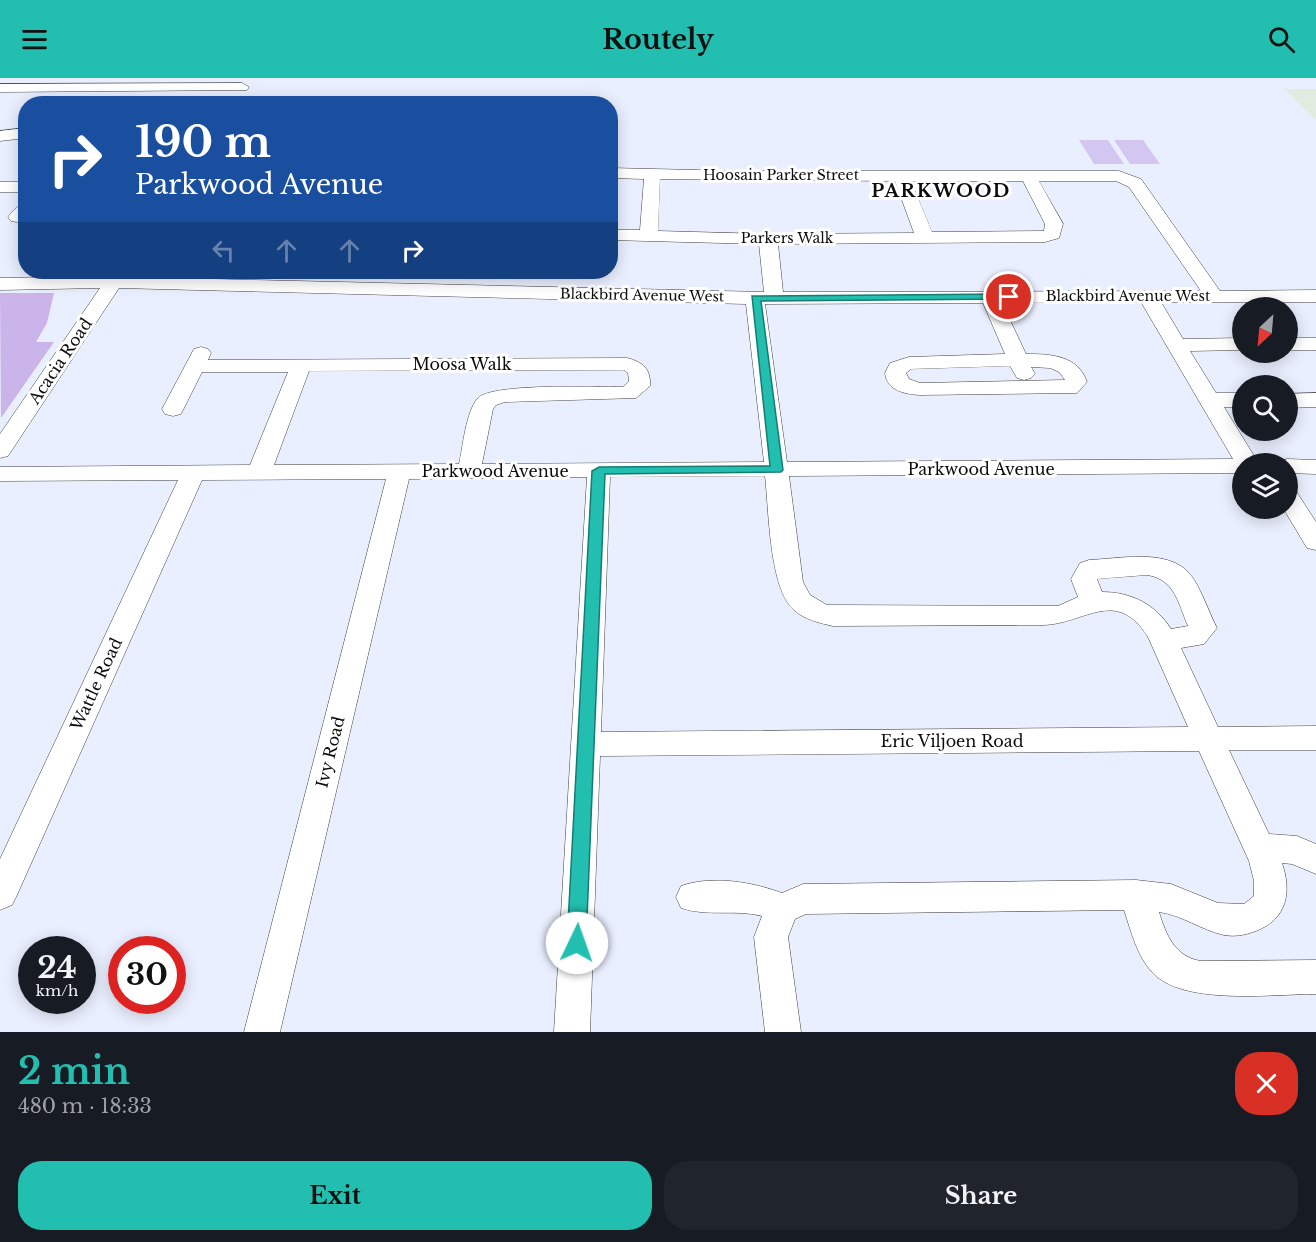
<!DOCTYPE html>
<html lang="en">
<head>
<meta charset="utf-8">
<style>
  body { margin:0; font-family:"Libre Baskerville",serif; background:#20242c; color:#f1f3f6; height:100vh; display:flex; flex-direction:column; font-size:22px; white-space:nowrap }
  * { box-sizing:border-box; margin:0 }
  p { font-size:20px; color:#9ea1a6 }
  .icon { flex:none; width:33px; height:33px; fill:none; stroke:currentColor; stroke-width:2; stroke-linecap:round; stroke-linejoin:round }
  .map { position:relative; height:954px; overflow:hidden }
  .side { display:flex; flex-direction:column; background:#171b24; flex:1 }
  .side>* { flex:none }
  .top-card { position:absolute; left:18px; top:18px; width:600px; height:183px; border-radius:24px; box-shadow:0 3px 15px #0003; background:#1a4fa0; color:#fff; overflow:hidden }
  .needle { width:39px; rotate:206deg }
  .controls { position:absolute; left:1232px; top:219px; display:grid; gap:12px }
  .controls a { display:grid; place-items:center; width:66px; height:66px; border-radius:50%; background:#171b24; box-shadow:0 3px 15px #0003; font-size:30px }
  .speed { position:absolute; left:18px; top:858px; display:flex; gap:12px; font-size:30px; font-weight:700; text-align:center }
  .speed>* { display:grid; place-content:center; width:78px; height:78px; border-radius:50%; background:#171b24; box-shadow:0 3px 15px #0003; line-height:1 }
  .speed small { font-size:15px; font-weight:400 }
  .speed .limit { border:9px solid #d22; background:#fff; color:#111 }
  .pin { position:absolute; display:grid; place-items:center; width:51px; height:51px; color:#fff; margin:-26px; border:3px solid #fff; border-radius:50%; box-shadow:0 2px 6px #0007 }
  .me { position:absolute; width:66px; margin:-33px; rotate:3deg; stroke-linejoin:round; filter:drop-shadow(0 0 4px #0008) }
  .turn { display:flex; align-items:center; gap:21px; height:126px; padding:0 18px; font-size:27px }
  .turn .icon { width:78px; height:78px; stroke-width:2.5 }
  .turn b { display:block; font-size:42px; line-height:51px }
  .lanes { display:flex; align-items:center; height:57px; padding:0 18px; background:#0003; justify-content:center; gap:30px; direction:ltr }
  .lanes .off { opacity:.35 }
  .round { display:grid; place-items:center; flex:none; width:63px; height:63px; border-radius:24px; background:#20242c }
  .summary { display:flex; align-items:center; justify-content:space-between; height:102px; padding:0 18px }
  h1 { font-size:36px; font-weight:700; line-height:45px; color:#22beaf }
  .button { display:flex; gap:12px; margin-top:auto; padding:12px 18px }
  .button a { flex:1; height:69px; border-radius:24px; background:#22beaf; color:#111; font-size:24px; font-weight:700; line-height:69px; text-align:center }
  .button a+a { background:#20242c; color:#f1f3f6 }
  header { display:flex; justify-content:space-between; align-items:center; height:78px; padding:0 18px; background:#22beaf; color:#111; font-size:27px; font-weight:700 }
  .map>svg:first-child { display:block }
</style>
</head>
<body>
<header><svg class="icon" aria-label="menu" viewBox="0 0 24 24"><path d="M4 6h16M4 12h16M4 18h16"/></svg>Routely<svg class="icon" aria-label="search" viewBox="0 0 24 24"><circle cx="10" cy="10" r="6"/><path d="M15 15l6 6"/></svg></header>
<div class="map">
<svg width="1316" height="954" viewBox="0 0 1316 954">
  <rect width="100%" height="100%" fill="#eaefff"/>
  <path fill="#e1ebdf" d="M1284 11H1316V42Z"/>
  <path fill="#cbb4e9" d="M0 215H54L47 245 36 264H54L1 340Z"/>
  <g fill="#d3c6f0">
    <path d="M1079 62H1108L1124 86H1094Z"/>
    <path d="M1114 62H1143L1160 86H1130Z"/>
  </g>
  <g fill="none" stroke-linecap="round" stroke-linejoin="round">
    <defs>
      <g id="minor">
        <path d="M242 5 249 9 247 12 0 14V6Z"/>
        <path d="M26 50V60L0 63V53Z"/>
        <path d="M610 90 740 93H1119L1141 101 1220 213 1316 212V224H1161L1183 261 1242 260V272L1190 273 1216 315H1242V329H1224L1259 386H1242V395L789 398 803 504 810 517 827 527 1058 528 1078 519 1071 501 1080 485 1089 482C1118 481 1167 470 1189 495 1200 507 1209 535 1217 550L1204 566 1181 570 1218 649 1316 648V672H1229L1269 756 1297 758 1316 766V796L1292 786 1282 785C1292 814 1287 841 1256 853 1245 857 1235 859 1224 857 1201 852 1182 837 1159 834 1166 857 1175 879 1201 883L1316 882V916C1273 916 1182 928 1152 894 1137 878 1131 853 1124 832L806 836 795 841 788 859 801 954H765L754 859 762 838C736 831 707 839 681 830L676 819 681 808C712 797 752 804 782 815L803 806 1136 802 1171 806 1218 825 1244 826 1254 818V803L1249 783 1199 673 600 678 590 954H554L587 399 409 401 280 954H244L386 401 202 402 17 817 12 827 0 832V781L178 402 0 403V389L250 387 288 294H202L181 336 173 338 165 336 162 331 194 271 201 269 208 271 211 275 208 282 627 280C643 284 651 291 650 308L636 320 505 324 496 327 493 331 482 386 764 384 746 226 119 210 8 378 0 380V356L100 210 0 212V200L108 198 111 194H129L126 199 764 214 759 166 610 162V152H640L644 101 610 100ZM660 101 895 103 914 155 768 156 658 153ZM911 103H1023L1045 146 1044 153 932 154ZM1039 103H1116L1129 109 1201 213 783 214 778 166 1045 164 1059 160 1063 146ZM1141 224 1233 381 787 384 765 226 983 225 1005 276 909 279 890 285 885 295C887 313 905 316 920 317L1077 315 1087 304C1078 277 1050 276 1026 276L1002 225ZM1010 288 1017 300 1024 302 1031 300 1035 296 1031 289 1050 290 1059 294 1065 302 920 305 909 301 906 295 911 291ZM624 292 628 295 629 303 623 309C598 309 492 305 478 320 466 333 463 368 459 386L274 387 309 293ZM765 398C769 432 769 511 794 532 805 542 820 545 833 548L1043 547C1085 546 1116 508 1148 559L1188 649 601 654 610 399ZM1147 497C1175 501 1178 525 1188 548L1171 551C1156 527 1132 514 1102 514L1097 501Z"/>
        <rect x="0" y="104" width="26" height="10"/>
        <path d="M26 125V140L17 144 11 143 8 139C13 133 18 127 26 125Z"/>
        <rect x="1287" y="260" width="29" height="12"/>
        <path d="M1316 315V329L1287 330V316Z"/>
        <path d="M1287 381 1316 382V396L1287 395V386H1277Z"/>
        <path d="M1287 410 1296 413 1316 444V472L1307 470 1283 430H1287Z"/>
      </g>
    </defs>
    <use href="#minor" stroke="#3f3f3f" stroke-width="1"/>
    <use href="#minor" fill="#fff" fill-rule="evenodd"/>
  </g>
  <path fill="#22beaf" stroke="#167c72" stroke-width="1.5" d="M1009 216 1013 217V221L761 223 783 392 781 394 605 396 586 865 583 871 577 874 570 871 567 865 592 393 599 389 770 388 752 218Z"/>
  <g text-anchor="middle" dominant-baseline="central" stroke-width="6" stroke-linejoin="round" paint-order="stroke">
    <g font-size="14" fill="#0c0c0c" stroke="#fff">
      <text x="781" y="97">Hoosain Parker Street</text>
      <text x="787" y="160">Parkers Walk</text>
      <text transform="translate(642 217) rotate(1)">Blackbird Avenue West</text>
      <text x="1128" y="218">Blackbird Avenue West</text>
    </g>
    <g font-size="16" fill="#0c0c0c" stroke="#fff">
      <text transform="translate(60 283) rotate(-56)">Acacia Road</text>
      <text x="462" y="286">Moosa Walk</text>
      <text x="981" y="391">Parkwood Avenue</text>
      <text x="495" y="393">Parkwood Avenue</text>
      <text transform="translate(96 606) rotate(-65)">Wattle Road</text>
      <text x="952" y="663">Eric Viljoen Road</text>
      <text transform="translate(330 674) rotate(-76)">Ivy Road</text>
    </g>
    <g font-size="18" font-weight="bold" letter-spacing="1.5" fill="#0c0c0c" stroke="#fff">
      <text x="941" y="113">PARKWOOD</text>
    </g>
  </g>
</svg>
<div class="controls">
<a><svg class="needle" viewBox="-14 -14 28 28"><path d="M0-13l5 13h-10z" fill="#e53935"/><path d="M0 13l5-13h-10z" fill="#9ea1a6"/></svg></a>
<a><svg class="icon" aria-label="search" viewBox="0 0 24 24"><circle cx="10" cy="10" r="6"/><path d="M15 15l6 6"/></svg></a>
<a><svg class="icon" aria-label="layers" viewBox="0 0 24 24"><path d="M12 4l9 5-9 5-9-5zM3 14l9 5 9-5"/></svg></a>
</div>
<div class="speed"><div>24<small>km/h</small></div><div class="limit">30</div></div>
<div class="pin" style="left:1009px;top:219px;background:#d93025"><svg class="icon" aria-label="arrive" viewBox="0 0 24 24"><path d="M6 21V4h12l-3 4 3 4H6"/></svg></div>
<svg class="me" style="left:577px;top:865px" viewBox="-20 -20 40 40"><circle r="19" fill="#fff"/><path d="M0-13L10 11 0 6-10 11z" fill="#22beaf"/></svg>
<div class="top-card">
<div class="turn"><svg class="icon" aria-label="right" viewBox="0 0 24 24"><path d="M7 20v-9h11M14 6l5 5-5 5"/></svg><div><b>190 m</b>Parkwood Avenue</div></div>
<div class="lanes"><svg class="icon off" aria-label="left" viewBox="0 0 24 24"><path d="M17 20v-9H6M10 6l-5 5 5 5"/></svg><svg class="icon off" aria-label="ahead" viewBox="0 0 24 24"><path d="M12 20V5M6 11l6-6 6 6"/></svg><svg class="icon off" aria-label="ahead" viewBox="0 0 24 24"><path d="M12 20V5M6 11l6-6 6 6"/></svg><svg class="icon" aria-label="right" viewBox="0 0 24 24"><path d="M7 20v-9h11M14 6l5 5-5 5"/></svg></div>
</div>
</div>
<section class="side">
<div class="summary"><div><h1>2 min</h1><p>480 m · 18:33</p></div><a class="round" style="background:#d93025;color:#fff"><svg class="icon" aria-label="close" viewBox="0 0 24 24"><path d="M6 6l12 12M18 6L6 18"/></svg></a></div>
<div class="button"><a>Exit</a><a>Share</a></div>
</section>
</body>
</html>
